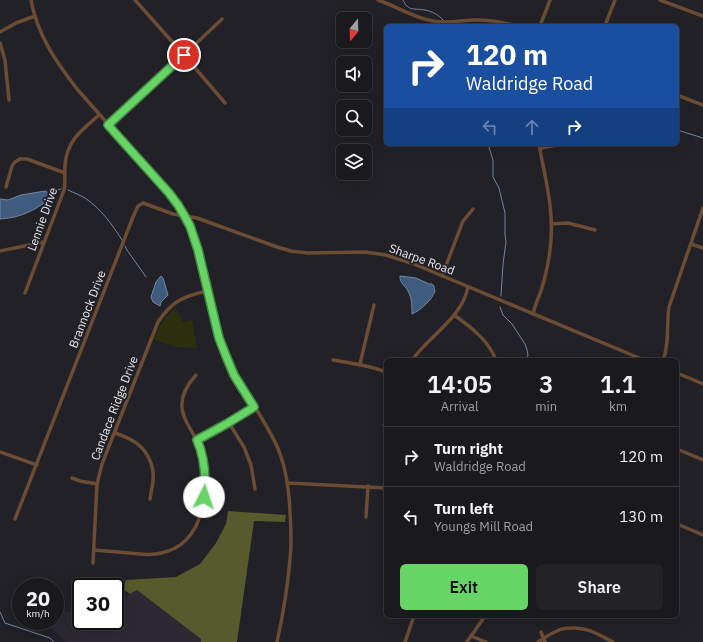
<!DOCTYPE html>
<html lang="en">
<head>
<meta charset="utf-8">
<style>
  body { margin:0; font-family:"IBM Plex Sans",sans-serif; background:#232226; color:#f1f3f6; height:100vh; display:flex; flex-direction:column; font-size:15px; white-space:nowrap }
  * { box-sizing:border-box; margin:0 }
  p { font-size:13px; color:#9fa0a4 }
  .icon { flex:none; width:22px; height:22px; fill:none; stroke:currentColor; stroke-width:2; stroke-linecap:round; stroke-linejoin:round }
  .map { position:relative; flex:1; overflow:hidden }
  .side { position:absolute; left:384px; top:358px; width:295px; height:260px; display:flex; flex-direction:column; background:#1a191d; border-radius:6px; box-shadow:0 4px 16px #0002,0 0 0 1px #38383b }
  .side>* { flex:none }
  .banner { position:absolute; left:384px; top:24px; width:295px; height:122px; border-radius:6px; box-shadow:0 4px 16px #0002,0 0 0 1px #38383b; background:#1a4fa0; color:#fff; overflow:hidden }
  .needle { width:26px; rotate:199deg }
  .controls { position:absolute; left:336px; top:12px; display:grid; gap:8px }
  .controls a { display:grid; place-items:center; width:36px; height:36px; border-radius:6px; background:#1a191d; box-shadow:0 4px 16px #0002,0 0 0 1px #38383b; font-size:20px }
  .speed { position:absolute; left:12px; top:578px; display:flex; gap:8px; font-size:20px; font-weight:700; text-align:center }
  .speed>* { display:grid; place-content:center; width:52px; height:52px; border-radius:50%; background:#1a191d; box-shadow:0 4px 16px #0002,0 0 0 1px #38383b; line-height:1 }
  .speed small { font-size:10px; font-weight:400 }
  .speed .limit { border:2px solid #111; border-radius:6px; background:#fff; color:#111 }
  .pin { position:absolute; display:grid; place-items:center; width:34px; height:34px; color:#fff; margin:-17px; border:2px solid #fff; border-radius:50%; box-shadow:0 1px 4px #0007 }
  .me { position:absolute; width:44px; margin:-22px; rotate:4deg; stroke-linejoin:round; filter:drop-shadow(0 0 3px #0008) }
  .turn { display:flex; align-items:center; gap:14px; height:84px; padding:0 16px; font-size:18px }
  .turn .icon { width:52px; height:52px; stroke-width:2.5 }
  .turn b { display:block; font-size:28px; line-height:34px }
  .lanes { display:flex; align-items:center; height:38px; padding:0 16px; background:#0003; justify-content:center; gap:20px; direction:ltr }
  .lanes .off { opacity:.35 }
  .eta { display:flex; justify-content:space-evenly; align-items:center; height:68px; text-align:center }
  .eta b { font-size:24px; font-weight:600; line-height:28px }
  .cta { display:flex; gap:8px; margin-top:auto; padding:8px 16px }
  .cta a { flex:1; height:46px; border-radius:6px; background:#67d466; color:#111; font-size:16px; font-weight:600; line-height:46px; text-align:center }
  .cta a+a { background:#232226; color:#f1f3f6 }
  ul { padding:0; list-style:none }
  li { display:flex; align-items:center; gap:12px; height:60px; padding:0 16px; border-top:1px solid #38383b }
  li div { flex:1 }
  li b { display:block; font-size:15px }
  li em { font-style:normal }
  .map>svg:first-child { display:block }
</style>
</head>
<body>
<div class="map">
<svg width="703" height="642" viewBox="0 0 703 642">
  <rect width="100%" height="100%" fill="#222127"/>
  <path fill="#2c2934" d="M137 590 201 639V642H67L45 623 47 621H55V613L58 610 81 613V621H115V603Z"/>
  <path fill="#2d300f" d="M175 308 183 322 192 320 197 348 175 347 154 339C160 326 164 318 175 308Z"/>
  <path fill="#565a2c" d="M228 511 286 515 285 522 254 521 237 642H201V639L137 590 130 594 123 589 126 580 176 577 200 564 216 543 226 524Z"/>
  <g fill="#3f5c7f" stroke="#7286a0">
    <path d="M45 191C49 192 50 195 49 200 46 202 44 203 41 205 28 214 15 218 0 219V199L8 200 21 195Z"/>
    <path d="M161 276 163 278 168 295 161 302 160 306 153 302 151 297 156 282Z"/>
    <path d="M400 276 416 278 429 284H432L434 286V288L435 291C432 300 421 310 412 314 412 307 412 300 409 293 407 287 399 283 400 276Z"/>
  </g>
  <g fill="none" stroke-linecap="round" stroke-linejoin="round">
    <g stroke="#7286a0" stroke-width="1">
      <path d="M403 0C408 12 415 8 425 10 431 11 439 15 443 20"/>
      <path d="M444 23 446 26"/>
      <path d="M677 130 703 138"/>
      <path d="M488 144 493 160V177L499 188 505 213V235L506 242 503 264 501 296"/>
      <path d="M68 190C74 193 80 195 85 198 101 209 112 224 122 240"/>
      <path d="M48 194 57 190 61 189"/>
      <path d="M125 246 127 250 146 277"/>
      <path d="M500 307 503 315 512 324 525 344 527 350 528 355 526 360"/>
      <path d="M0 612 5 623 50 638 54 642"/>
    </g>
    <g stroke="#6c4c33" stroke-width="3.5">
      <path d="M31 0C37 34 56 62 77 89L169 193C177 203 184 214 190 226 196 240 199 255 202 270 208 294 213 320 221 344 234 381 258 407 275 442 286 464 289 488 290 512 291 528 292 543 290 558 288 586 283 614 277 642"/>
      <path d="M135 0 184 55 225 103"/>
      <path d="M378 0C396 6 414 18 433 21 447 24 462 20 476 20 489 20 503 22 516 26"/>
      <path d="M660 0 703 16"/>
      <path d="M540 26 550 0"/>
      <path d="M604 26 606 23 615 0"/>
      <path d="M0 32 16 23 35 16"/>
      <path d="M0 43 5 60 9 100"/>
      <path d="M677 95 703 105"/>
      <path d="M108 125 184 55 222 19"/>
      <path d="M540 149 545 147 564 144"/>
      <path d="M6 187 12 166 15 162 20 159H27L65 173"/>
      <path d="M551 224 568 223 595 230"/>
      <path d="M691 244 703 248"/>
      <path d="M0 251 44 242"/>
      <path d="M442 276 463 221 473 209"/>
      <path d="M25 293 64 190C66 182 64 174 65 165 67 140 82 130 99 115"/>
      <path d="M533 314C535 306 538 298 541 291 548 268 553 241 551 217 550 193 543 168 539 144"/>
      <path d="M454 315C471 327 489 341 496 360"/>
      <path d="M333 360C351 363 369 365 386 372"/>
      <path d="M412 360C430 335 462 318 468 287"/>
      <path d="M663 360C670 343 666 325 669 307L703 208"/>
      <path d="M360 364 374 305"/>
      <path d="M677 373 703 384"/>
      <path d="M229 423 244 447 251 465 255 489"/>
      <path d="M384 425H386"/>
      <path d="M115 433C121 435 127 437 133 441 146 448 155 465 153 481 152 487 151 493 150 499"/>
      <path d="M197 440 229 423 254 407"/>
      <path d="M677 449 703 460"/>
      <path d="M0 452 37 465"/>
      <path d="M72 478 80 481 97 484"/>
      <path d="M288 483 386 488"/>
      <path d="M366 517 368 486"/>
      <path d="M15 519 133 217 138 206 143 203 173 214 197 218 277 247 291 251 307 253 365 252 386 255 414 264 644 360"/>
      <path d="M677 524 703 535"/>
      <path d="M94 550C106 551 118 552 130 553 140 554 151 556 161 553 206 544 211 485 200 449 197 437 188 428 184 416 178 401 186 386 196 375"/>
      <path d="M93 563 97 484 102 464 158 322C172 301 184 296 207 291"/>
      <path d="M541 632 545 642"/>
      <path d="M471 636 486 642"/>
      <path d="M405 642 414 616"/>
      <path d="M467 642 485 616"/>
      <path d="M538 642C544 638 550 634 557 631 562 628 567 628 572 628 588 627 599 635 613 642"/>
    </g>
  </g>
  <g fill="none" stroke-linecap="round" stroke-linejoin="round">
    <defs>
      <path id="route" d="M184 55 108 125 169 193 178 205 184 215 190 226 198 250 219 338 226 356 234 375 254 407 228 423 197 440C205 458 206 478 204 497"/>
    </defs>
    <use href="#route" stroke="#438a42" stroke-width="10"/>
    <use href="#route" stroke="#67d466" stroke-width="7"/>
  </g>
  <g text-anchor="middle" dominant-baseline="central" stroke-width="4" stroke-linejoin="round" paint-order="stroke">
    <g font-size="12" fill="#eae9ed" stroke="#222127">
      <text transform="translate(42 219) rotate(-70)">Lennie Drive</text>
      <text transform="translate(422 259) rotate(20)">Sharpe Road</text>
      <text transform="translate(87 309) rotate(-69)">Brannock Drive</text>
      <text transform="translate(114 408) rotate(-69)">Candace Ridge Drive</text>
    </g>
  </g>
</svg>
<div class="controls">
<a><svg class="needle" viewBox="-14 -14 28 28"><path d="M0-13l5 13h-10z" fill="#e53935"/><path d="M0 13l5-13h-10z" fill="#9fa0a4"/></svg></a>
<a><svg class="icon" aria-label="sound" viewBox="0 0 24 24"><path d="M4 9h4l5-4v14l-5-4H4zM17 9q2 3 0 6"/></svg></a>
<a><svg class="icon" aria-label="search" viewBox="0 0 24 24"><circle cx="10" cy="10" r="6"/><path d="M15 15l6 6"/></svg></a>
<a><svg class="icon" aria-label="layers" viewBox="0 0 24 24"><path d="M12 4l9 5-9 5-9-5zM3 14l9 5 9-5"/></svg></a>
</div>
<div class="speed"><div>20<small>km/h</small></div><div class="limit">30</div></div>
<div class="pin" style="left:184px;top:55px;background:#d93025"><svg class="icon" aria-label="arrive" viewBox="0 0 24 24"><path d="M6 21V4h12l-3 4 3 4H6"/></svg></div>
<svg class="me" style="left:204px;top:497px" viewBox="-20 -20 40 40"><circle r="19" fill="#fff"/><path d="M0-13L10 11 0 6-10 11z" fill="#67d466"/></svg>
<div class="banner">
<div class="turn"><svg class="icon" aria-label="right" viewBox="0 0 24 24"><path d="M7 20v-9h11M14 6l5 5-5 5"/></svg><div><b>120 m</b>Waldridge Road</div></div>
<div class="lanes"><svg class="icon off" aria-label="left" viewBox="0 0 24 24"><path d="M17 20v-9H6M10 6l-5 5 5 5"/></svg><svg class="icon off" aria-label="ahead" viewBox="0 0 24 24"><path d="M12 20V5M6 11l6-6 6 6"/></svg><svg class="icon" aria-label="right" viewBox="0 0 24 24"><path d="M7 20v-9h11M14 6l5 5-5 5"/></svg></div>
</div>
<section class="side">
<div class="eta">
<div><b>14:05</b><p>Arrival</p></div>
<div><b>3</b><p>min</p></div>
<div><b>1.1</b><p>km</p></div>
</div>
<ul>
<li><svg class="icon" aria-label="right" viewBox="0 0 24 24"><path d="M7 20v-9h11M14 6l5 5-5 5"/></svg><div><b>Turn right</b><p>Waldridge Road</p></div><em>120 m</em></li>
<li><svg class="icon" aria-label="left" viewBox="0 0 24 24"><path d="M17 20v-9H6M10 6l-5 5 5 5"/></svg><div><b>Turn left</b><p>Youngs Mill Road</p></div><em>130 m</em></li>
</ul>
<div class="cta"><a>Exit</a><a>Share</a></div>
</section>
</div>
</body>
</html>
